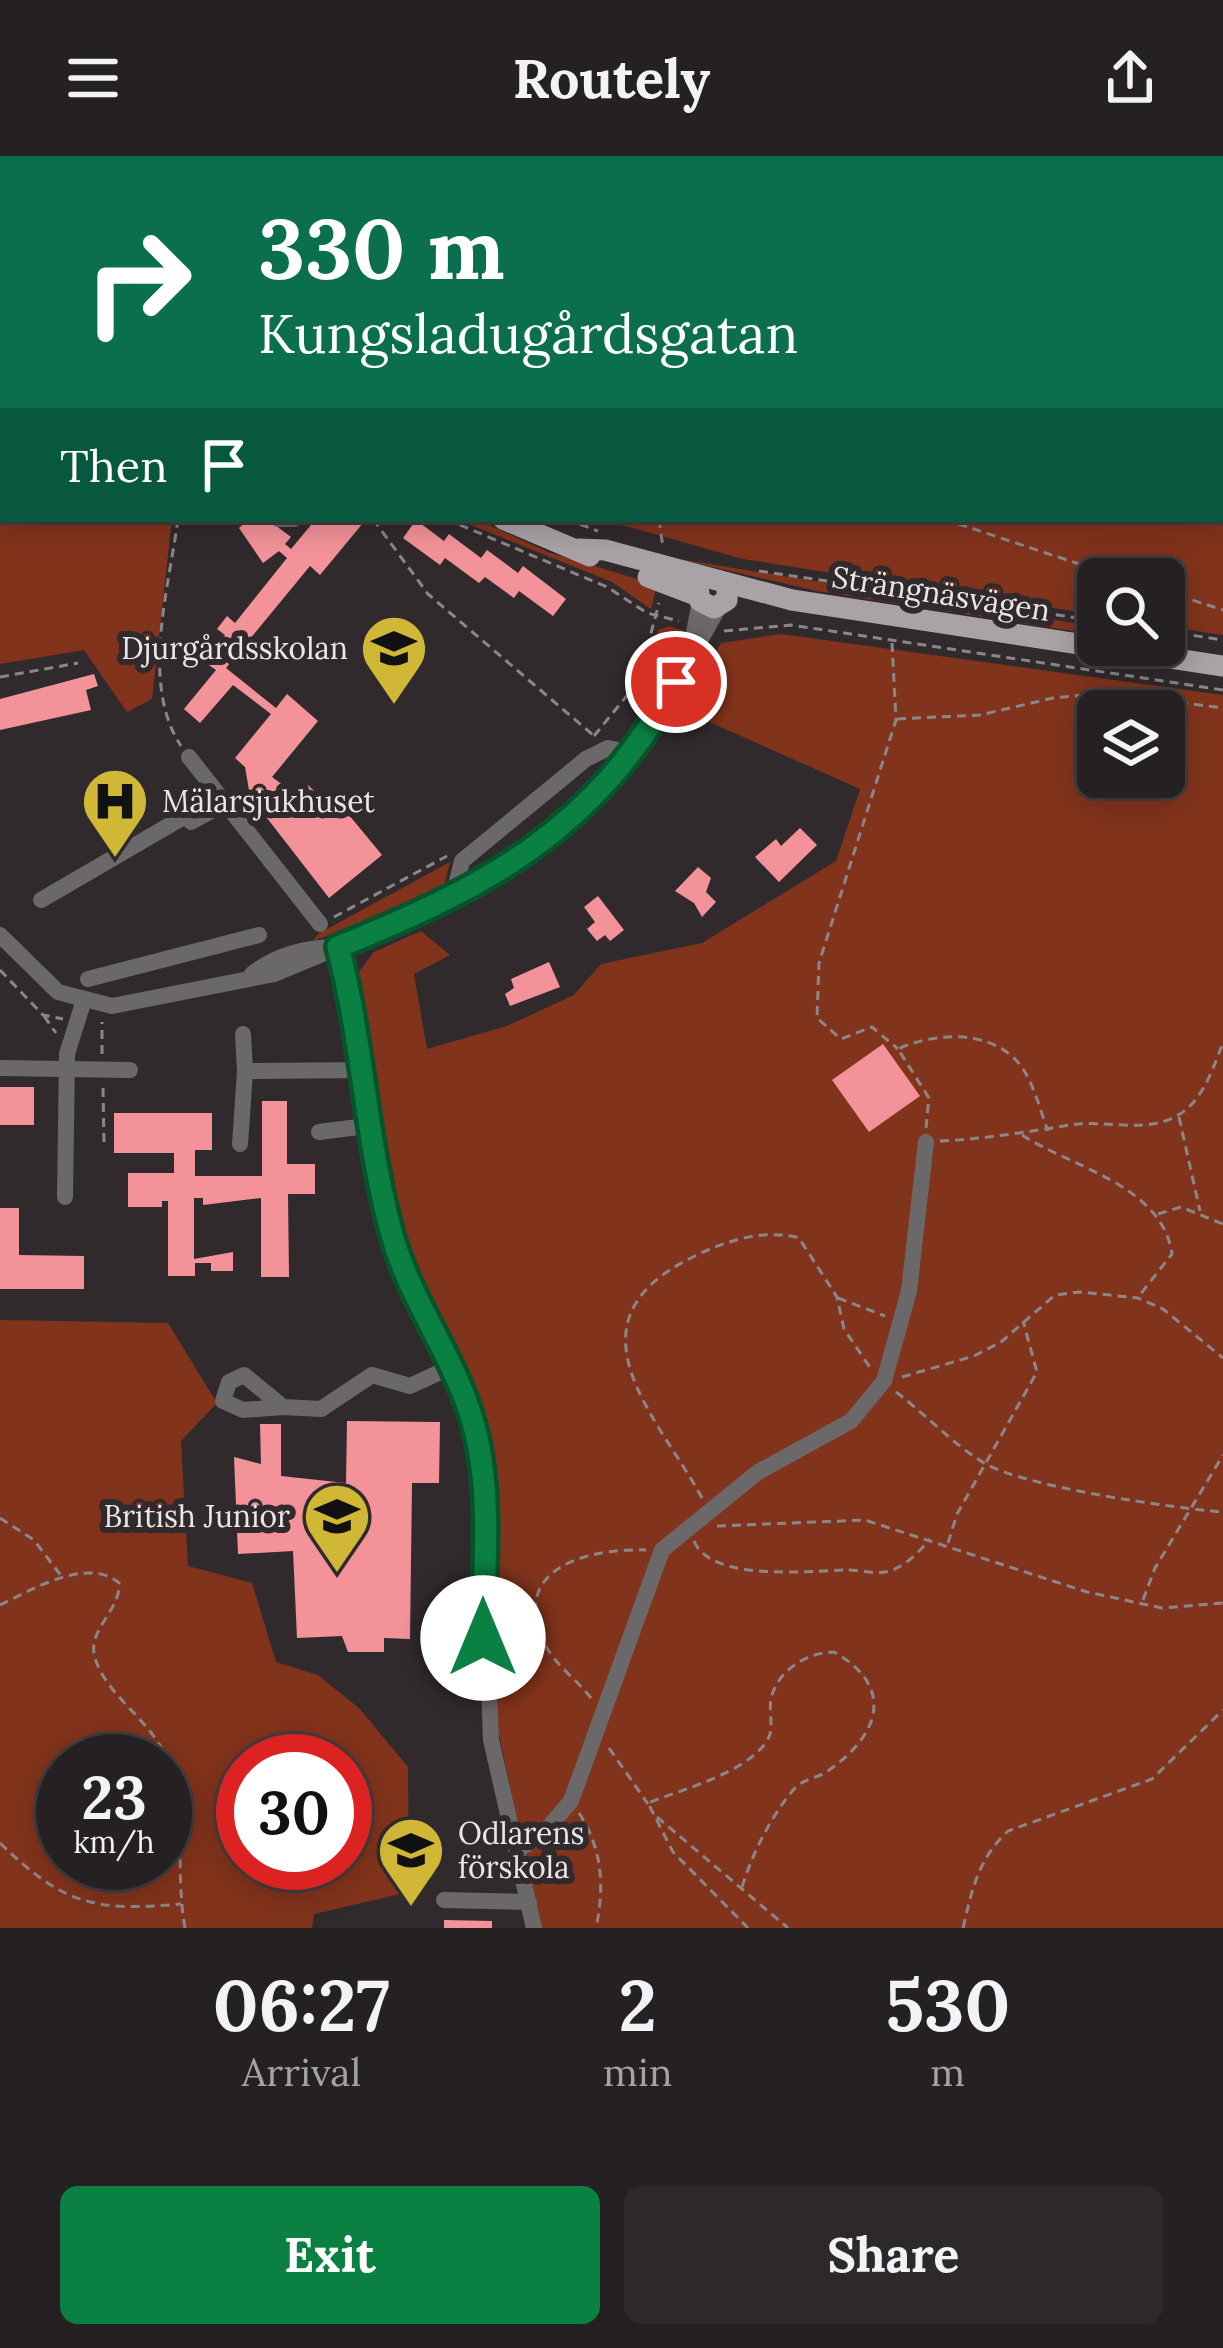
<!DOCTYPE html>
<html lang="en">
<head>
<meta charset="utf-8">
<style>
  body { margin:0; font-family:Lora,serif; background:#2d282a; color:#f1f3f6; height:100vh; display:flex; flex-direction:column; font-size:45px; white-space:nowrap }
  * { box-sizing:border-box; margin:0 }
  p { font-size:39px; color:#a3a3a5 }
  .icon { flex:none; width:66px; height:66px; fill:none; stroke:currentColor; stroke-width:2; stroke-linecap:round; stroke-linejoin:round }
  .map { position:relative; height:1772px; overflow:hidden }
  .panel { display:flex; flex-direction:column; background:#252022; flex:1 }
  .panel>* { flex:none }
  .hud { position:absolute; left:0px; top:0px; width:1224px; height:366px; box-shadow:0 6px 30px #0003,0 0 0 3px #423e40; background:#0b6e4f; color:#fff; overflow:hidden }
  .tools { position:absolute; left:1077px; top:402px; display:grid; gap:24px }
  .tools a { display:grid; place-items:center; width:108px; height:108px; border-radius:18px; background:#252022; box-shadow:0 6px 30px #0003,0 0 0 3px #423e40; font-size:60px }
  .speed { position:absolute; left:36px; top:1578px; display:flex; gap:24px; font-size:60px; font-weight:700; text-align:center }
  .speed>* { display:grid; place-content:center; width:156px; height:156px; border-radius:50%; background:#252022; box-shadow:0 6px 30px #0003,0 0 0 3px #423e40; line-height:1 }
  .speed small { font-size:30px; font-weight:400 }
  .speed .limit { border:18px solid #d22; background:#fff; color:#111 }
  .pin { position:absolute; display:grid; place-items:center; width:102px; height:102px; color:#fff; margin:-51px; border:6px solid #fff; border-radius:50%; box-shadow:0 3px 12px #0007 }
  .me { position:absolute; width:132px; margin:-66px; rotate:0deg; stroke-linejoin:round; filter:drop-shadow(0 0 9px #0008) }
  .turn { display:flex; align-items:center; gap:42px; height:252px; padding:0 60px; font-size:54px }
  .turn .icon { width:156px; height:156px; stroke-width:2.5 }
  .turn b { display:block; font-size:84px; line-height:102px }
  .then { display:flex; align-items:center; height:114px; padding:0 60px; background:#0003; gap:24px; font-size:45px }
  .eta { display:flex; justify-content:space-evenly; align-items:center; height:204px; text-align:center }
  .eta b { font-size:72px; font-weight:700; line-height:84px }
  .button { display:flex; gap:24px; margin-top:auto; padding:24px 60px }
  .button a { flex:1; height:138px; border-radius:18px; background:#0b8043; color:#fff; font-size:48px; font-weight:700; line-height:138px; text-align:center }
  .button a+a { background:#2d282a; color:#f1f3f6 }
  header { display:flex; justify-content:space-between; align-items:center; height:156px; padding:0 60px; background:#252022; font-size:54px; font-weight:700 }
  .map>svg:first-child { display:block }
</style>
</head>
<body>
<header><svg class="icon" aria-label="menu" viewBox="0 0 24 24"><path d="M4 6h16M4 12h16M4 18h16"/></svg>Routely<svg class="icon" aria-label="share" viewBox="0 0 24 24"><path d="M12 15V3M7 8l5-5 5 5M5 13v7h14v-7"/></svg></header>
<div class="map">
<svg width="1223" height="1772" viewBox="0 0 1223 1772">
  <rect width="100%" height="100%" fill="#312a2d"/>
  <g fill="#82331c" fill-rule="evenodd">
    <path d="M122 0H1223V479L1164 470V423H1098V459L743 403 601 363H1221V3Z"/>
    <path d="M0 129 3 363H172L152 543 127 556 84 494 0 508Z"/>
    <path d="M456 363H476L548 396 657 429 651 453 612 426Z"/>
    <path d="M678 403 1098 471V479L817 435Z"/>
    <path d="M669 470 684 475 651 544 640 540 658 474Z"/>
    <path d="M781 478 1223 539V1772H540L493 1550 483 1276 473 1242 402 1091 357 818 374 796 421 775 450 799 414 818 427 893 507 870 574 839 601 808 702 787 836 705 860 633 680 553 721 487ZM1098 555H1164V621H1098Z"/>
    <path d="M450 706 442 737 313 785 318 778Z"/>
    <path d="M0 1164 168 1167 217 1247 181 1285 188 1410 252 1427 276 1506 318 1519 360 1553 408 1611 409 1736 314 1758 312 1772H0ZM63 1605H165V1707H63ZM243 1605H345V1707H243Z"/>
  </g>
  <g fill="#f39399">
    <path d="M249 363H267L291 381 285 388 291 393 316 363 363 367 320 419 310 410 226 512 276 552 287 538 318 565 272 621 296 639 308 629 328 649 335 642 382 699 329 742 250 640 245 611 235 602 271 558 233 529 200 567 184 553 216 514 203 505 225 479 217 473 227 460 235 467 287 402 279 395 263 407 239 372Z"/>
    <path d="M416 364 444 385 449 378 481 402 487 394 518 417 523 410 566 443 553 460 519 435 514 442 485 421 479 427 445 402 440 409 403 382Z"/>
    <path d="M94 518 98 530 86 534 91 554 0 574V543Z"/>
    <path d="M800 672 817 689 779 726 755 701 776 683 781 690Z"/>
    <path d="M698 711 711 722 706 736 716 746 702 761 694 747 675 735Z"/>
    <path d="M598 740 624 774 610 785 605 779 597 785 587 773 595 766 584 751Z"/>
    <path d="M549 806 560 831 510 850 505 838 514 832 511 823Z"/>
    <path d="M883 888 920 940 869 976 832 924Z"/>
    <rect x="0" y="931" width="34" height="38"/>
    <path d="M262 945H287V1008H315V1038H288L289 1121H261V1042L203 1049V1042H194V1103L233 1096V1115H211V1107H195V1120H168V1045H162V1051H128V1017H174V997H114V957H212V994H195V1020H262Z"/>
    <path d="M0 1052H19V1099L84 1100V1133H0Z"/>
    <path d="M347 1265 440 1266 439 1327H412L410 1483 384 1482V1496H348L342 1480 297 1482 293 1395 238 1398 234 1301 261 1308 260 1268H281V1320L346 1327Z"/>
    <path d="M444 1764 492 1765V1772H444Z"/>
  </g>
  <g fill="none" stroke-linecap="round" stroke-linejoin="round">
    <g stroke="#8c8689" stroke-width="3" stroke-dasharray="9 6" stroke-linecap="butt">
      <path d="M100 0 102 3"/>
      <path d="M157 0 158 3"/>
      <path d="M374 0V3"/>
      <path d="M566 0 568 3"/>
      <path d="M726 0 729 3"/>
      <path d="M1215 0 1217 3"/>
      <path d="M120 3V0"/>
      <path d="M602 3 603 0"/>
      <path d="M1221 10 1223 13"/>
      <path d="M0 98H3"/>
      <path d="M1221 318H1223"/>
      <path d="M178 363C169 432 140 528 181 590"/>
      <path d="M373 363 428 438 593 579"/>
      <path d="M446 363 607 431 647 457 679 465"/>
      <path d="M566 363 598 375"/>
      <path d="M659 363 663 392"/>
      <path d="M944 363 1124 423"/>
      <path d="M759 415 1098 465"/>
      <path d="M1164 435 1223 454"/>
      <path d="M724 475 791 469 1223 534"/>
      <path d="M1164 475 1223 484"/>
      <path d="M892 487 896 564 819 807 817 862 841 883 872 871 898 893"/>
      <path d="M0 521 78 507"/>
      <path d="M897 563 980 559 1053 542 1104 537 1223 552"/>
      <path d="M594 580 638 526 659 447"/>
      <path d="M334 761 447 700"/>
      <path d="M0 814 43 859 63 863"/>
      <path d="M44 860 56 877"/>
      <path d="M102 898V866"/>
      <path d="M103 932 104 988"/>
      <path d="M1179 961 1200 1055"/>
      <path d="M926 972 929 942 898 893C933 877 986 873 1016 904 1033 922 1039 952 1048 975"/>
      <path d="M1022 979C1073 1012 1162 1029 1172 1098L1139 1140"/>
      <path d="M940 985C984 983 1027 976 1070 969 1105 963 1147 979 1180 958 1203 944 1213 912 1223 887"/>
      <path d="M1158 1058 1181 1051 1223 1068"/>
      <path d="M838 1142 885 1160"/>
      <path d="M902 1221 974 1200 1001 1186 1055 1139 1080 1136 1138 1142 1163 1153 1223 1202"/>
      <path d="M896 1236C925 1258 953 1288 984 1307 1024 1331 1173 1352 1223 1356"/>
      <path d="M702 1342C659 1262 560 1167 691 1102 722 1086 763 1072 799 1082L837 1141 844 1173 871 1213"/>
      <path d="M0 1362 34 1384 62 1421"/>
      <path d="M717 1370 865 1364 1087 1436 1162 1452 1223 1447"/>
      <path d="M694 1385C711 1426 808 1415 846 1414 858 1414 873 1418 885 1416 903 1413 919 1396 930 1383"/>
      <path d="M948 1387 957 1358 1037 1216 1023 1165"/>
      <path d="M1143 1444 1155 1412 1223 1299"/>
      <path d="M0 1449C31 1434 88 1400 119 1427 121 1456 84 1475 96 1505 109 1542 153 1566 167 1604 187 1658 175 1717 185 1772"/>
      <path d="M591 1542C578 1525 557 1510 547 1492 505 1413 586 1392 646 1394"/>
      <path d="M609 1592 648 1648"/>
      <path d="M579 1657C602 1692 605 1730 596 1772"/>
      <path d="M657 1661 788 1772"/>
      <path d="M0 1687C63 1748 93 1756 181 1748"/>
      <path d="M742 1731C753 1696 770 1662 794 1633 803 1623 815 1623 826 1616 880 1580 896 1531 834 1496 808 1496 777 1514 771 1543 768 1559 776 1574 765 1588 740 1619 683 1633 648 1647L673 1696 748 1772"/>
      <path d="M963 1772C972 1734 978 1703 1008 1675L1152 1623 1223 1554"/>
    </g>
    <g stroke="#6b686a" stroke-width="16">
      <path d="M42 0 44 3"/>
      <path d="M0 118H3"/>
      <path d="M279 363H294"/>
      <path d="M689 503 700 445"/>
      <path d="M189 601 320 768"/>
      <path d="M191 666 226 647"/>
      <path d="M453 742 462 705 586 603 608 592 630 596"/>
      <path d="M41 744 187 659"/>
      <path d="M0 779 58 836 112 850 274 818 418 758 521 705 571 662 618 613 663 550 719 451"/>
      <path d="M338 791 359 869 394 1086 459 1227 480 1293 491 1584 534 1772"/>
      <path d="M252 818C276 799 303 792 333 791"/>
      <path d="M88 823 259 779"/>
      <path d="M243 878 245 915"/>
      <path d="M0 912 130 914"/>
      <path d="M319 976 374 969"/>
      <path d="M240 988 245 915 365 914"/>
      <path d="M65 1041 67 898 83 847"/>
      <path d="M283 1251 243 1254 223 1245 229 1226 244 1219 283 1251 321 1253 372 1219 410 1230 451 1211"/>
      <path d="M439 1514 484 1511"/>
      <path d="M516 1695 542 1679 571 1645 662 1394 758 1316 851 1265 884 1225 909 1135 926 986"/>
      <path d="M444 1744 529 1746"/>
    </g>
    <g stroke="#a9a3a7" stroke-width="21">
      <path d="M60 0 62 3"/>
      <path d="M77 0 80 3"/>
      <path d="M503 363 590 400"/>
      <path d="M579 393 605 394 792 444 1223 510"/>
      <path d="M648 421 698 440"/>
      <path d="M698 431 700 445 714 452 727 444V428"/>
    </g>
  </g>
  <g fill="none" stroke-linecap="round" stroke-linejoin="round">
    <defs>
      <path id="route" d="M483 1482C484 1410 493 1333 472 1263 453 1199 410 1144 392 1079 366 986 363 886 338 791 488 730 595 675 676 526"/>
    </defs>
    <use href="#route" stroke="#07532c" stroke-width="30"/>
    <use href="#route" stroke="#0b8043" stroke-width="21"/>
  </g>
  <defs>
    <symbol id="school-pin" viewBox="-11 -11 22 30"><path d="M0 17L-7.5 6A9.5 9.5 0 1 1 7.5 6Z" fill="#d0b836" stroke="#312a2d"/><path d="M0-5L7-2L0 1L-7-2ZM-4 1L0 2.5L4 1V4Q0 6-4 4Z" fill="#111"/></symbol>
    <symbol id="hospital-pin" viewBox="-11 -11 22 30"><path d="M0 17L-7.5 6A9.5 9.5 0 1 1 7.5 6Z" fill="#d0b836" stroke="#312a2d"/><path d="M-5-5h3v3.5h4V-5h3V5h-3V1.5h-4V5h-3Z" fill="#111"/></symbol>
  </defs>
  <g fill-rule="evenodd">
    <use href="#school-pin" x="356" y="454" width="76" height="104"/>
    <use href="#hospital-pin" x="77" y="607" width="76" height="104"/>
    <use href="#school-pin" x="299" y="1322" width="76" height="104"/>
    <use href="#school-pin" x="373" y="1656" width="76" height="104"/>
  </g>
  <g text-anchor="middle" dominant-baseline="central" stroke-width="12" stroke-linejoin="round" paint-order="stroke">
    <g font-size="30" fill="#ebe6e8" stroke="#312a2d">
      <text transform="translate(941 437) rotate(9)">Strängnäsvägen</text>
    </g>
    <g font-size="30" fill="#ebe6e8" stroke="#312a2d" text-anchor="end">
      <text x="348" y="492">Djurgårdsskolan</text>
      <text x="162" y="645" text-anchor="start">Mälarsjukhuset</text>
      <text x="290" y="1360">British Junior</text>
      <text x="458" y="1677" text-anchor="start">Odlarens<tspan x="458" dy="34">förskola</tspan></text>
    </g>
  </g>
</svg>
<div class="tools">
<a><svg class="icon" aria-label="search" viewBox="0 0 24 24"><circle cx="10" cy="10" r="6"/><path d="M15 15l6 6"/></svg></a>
<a><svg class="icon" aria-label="layers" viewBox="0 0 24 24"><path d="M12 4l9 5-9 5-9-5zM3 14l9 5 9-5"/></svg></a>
</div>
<div class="speed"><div>23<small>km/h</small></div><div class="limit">30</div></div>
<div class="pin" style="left:676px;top:526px;background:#d93025"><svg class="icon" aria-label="arrive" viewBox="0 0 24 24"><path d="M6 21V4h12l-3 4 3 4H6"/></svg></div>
<svg class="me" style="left:483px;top:1482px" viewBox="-20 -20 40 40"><circle r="19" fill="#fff"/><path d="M0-13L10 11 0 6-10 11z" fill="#0b8043"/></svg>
<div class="hud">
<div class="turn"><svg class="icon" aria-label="right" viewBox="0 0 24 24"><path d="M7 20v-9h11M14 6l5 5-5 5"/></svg><div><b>330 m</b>Kungsladugårdsgatan</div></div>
<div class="then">Then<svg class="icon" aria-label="arrive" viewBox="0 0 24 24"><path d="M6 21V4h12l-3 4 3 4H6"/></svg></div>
</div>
</div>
<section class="panel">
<div class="eta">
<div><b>06:27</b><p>Arrival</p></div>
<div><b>2</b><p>min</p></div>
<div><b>530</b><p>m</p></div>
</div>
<div class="button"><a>Exit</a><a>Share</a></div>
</section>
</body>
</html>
